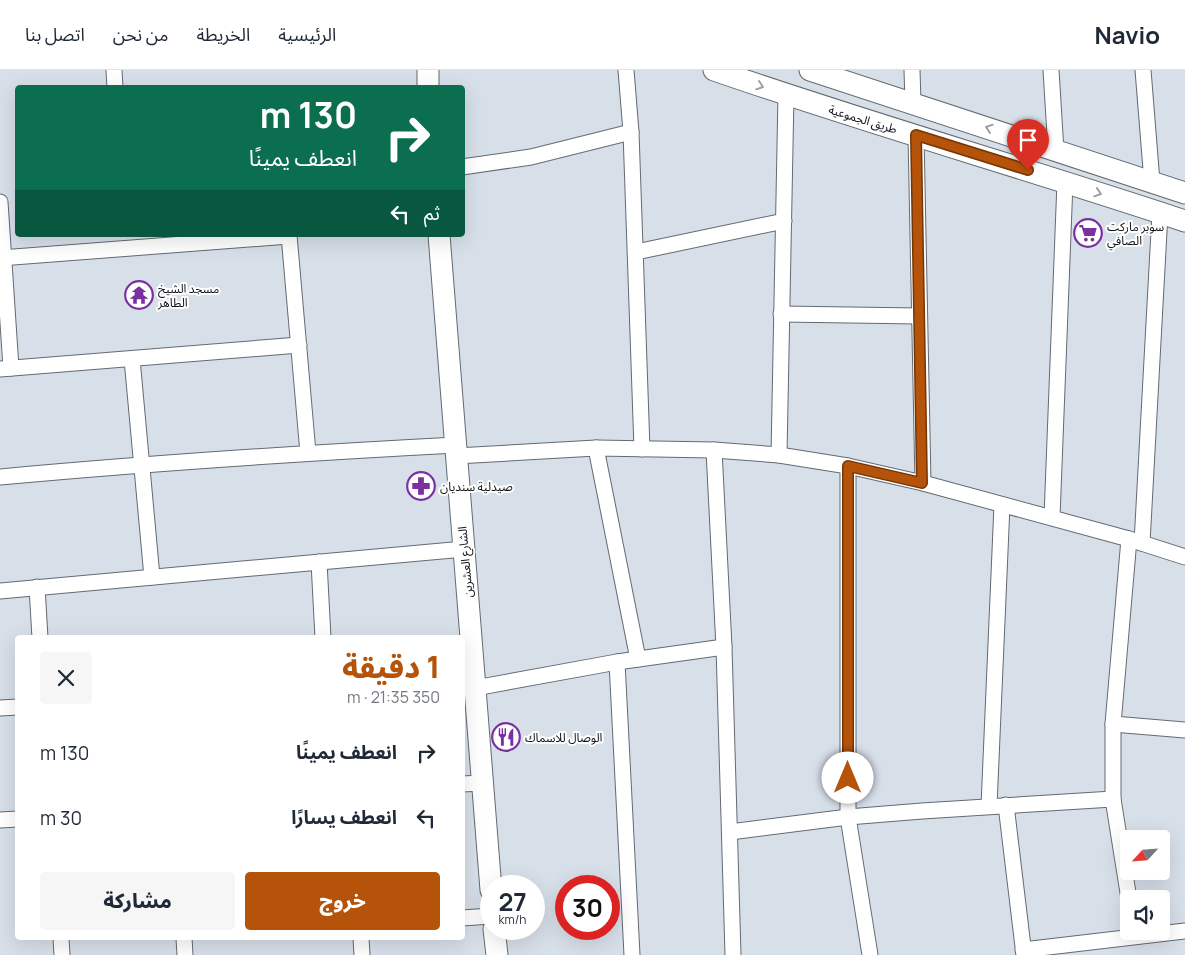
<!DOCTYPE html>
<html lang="ar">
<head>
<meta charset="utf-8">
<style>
  body { margin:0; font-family:Manrope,"Noto Sans Arabic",sans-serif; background:#f6f6f7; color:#1f2937; direction:rtl; height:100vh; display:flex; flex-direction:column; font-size:19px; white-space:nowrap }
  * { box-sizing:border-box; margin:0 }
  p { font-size:16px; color:#747a83 }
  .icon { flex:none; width:28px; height:28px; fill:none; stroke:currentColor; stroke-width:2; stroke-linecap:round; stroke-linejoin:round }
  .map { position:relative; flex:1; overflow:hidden; direction:ltr }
  .drawer { position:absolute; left:15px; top:565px; width:450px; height:305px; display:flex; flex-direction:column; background:#fff; border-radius:5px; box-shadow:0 5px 20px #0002; direction:rtl }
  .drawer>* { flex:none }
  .banner { position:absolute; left:15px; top:15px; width:450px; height:152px; border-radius:5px; box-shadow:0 5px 20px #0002; direction:rtl; background:#0b6e4f; color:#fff; overflow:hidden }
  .needle { width:32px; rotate:244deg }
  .buttons { position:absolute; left:1120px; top:760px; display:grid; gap:10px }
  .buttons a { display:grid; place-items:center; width:50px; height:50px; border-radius:5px; background:#fff; box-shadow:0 5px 20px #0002; font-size:25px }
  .speed { position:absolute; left:480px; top:805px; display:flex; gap:10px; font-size:25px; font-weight:700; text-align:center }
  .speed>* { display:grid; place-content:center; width:65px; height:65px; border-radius:50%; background:#fff; box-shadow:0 5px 20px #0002; line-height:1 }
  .speed small { font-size:12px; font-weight:400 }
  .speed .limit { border:8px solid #d22; background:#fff; color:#111 }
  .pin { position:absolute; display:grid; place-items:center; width:42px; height:42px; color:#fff; margin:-51px -21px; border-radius:50% 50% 50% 0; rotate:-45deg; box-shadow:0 0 5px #0007 }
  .pin .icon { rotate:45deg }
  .me { position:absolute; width:55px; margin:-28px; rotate:0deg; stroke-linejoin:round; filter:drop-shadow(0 0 4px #0008) }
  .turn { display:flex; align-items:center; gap:18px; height:105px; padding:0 25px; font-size:22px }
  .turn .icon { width:65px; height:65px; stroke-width:2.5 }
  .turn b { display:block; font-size:35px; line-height:42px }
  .then { display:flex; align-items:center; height:48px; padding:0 25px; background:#0003; gap:10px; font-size:19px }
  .round { display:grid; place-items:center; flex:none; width:52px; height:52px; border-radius:5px; background:#f6f6f7 }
  .overview { display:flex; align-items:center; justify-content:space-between; height:85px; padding:0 25px }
  h1 { font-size:30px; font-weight:800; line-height:38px; color:#b45309 }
  .button { display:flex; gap:10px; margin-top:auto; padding:10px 25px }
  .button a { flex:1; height:58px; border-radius:5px; background:#b45309; color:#fff; font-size:20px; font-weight:800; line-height:58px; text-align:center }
  .button a+a { background:#f6f6f7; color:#1f2937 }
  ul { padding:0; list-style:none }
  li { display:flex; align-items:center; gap:15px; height:65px; padding:0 25px }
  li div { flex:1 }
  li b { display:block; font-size:19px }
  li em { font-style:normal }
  header { display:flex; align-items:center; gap:30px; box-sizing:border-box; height:70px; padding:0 25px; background:#fff; border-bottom:1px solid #e0e1e3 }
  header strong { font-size:24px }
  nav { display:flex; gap:28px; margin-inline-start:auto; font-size:18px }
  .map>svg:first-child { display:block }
</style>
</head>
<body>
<header>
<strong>Navio</strong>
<nav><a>الرئيسية</a><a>الخريطة</a><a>من نحن</a><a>اتصل بنا</a></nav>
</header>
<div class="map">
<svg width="1185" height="885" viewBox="0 0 1185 885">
  <rect width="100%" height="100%" fill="#d7dfe9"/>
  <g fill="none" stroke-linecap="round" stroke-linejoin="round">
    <defs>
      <g id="street">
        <path d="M114 0 115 18"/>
        <path d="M626 0 631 62 642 379"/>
        <path d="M912 0 913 33"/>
        <path d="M1051 0 1056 81"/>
        <path d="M1143 0 1152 112"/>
        <path d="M916 65 923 413"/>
        <path d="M462 97 531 87 631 62"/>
        <path d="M0 132 11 298"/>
        <path d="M289 165 308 383"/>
        <path d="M636 182 784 151"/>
        <path d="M0 188 289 166"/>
        <path d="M781 244 919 246"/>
        <path d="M132 289 152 507"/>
        <path d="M0 299 299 275"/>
        <path d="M596 378 638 589"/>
        <path d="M714 380 724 577 733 885"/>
        <path d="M779 385 786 25"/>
        <path d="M456 386 596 378 714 380 779 385 848 396 923 413 1129 469 1185 487"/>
        <path d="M848 396V747L870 885"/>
        <path d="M0 407C152 393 304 383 456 375"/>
        <path d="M1052 447 1065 112"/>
        <path d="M1129 469 1113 654V729L1129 829"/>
        <path d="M1142 473 1160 143"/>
        <path d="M319 492 323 568"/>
        <path d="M37 517 40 568"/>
        <path d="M0 521 464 479"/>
        <path d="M617 592 632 885"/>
        <path d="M475 618 617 592 724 577"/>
        <path d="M0 638 18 637"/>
        <path d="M1113 654 1185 660"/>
        <path d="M462 714 483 713"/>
        <path d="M1006 735 1024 885"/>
        <path d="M989 736 1002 435"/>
        <path d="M0 750 18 749"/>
        <path d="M730 762 848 747 922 741 1113 729"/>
        <path d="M462 848 491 846"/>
        <path d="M61 868 62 885"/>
        <path d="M184 868 185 885"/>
        <path d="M361 868 362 885"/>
        <path d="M1023 880 1185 861"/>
      </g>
      <g id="secondary">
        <path d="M428 0V18"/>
        <path d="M714 0C870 54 1029 99 1185 151"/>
        <path d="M810 0 1185 123"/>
        <path d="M439 165 491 820"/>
        <path d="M494 859 497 885"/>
      </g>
    </defs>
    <use href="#street" stroke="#636a73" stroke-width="17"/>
    <use href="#secondary" stroke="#636a73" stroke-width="23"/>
    <use href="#street" stroke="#fff" stroke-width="15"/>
    <use href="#secondary" stroke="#fff" stroke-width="21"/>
  </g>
  <defs><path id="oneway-chevron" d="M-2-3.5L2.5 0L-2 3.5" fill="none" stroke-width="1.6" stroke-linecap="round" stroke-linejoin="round" transform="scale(1.25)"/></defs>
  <g stroke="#9f9fa1">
    <use href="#oneway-chevron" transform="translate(760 16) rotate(19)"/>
    <use href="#oneway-chevron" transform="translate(989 58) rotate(-161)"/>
    <use href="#oneway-chevron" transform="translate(1098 123) rotate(18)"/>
  </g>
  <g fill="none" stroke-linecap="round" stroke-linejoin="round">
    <defs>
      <path id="route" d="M848 708V396L922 413 916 65 1028 100"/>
    </defs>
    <use href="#route" stroke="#753606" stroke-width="12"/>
    <use href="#route" stroke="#b45309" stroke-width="9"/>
  </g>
  <defs>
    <symbol id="supermarket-ring" viewBox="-11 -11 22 22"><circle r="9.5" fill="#fff" stroke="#7b30a2" stroke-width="1.5"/><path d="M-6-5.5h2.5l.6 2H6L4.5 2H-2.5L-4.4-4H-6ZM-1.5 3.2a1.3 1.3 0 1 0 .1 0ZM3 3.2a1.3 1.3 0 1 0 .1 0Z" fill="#7b30a2"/></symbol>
    <symbol id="temple-ring" viewBox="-11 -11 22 22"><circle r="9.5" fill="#fff" stroke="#7b30a2" stroke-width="1.5"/><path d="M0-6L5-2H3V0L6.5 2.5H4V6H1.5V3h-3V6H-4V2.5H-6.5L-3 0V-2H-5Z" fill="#7b30a2"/></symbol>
    <symbol id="pharmacy-ring" viewBox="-11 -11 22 22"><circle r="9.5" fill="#fff" stroke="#7b30a2" stroke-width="1.5"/><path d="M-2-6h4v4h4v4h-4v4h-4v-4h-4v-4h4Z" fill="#7b30a2"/></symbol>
    <symbol id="restaurant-ring" viewBox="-11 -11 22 22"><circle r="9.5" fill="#fff" stroke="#7b30a2" stroke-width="1.5"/><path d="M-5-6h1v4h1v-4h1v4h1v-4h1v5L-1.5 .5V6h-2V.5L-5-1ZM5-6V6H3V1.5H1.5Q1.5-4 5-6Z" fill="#7b30a2"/></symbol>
  </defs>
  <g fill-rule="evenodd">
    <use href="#supermarket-ring" x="1072" y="147" width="32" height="32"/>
    <use href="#temple-ring" x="123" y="209" width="32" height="32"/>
    <use href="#pharmacy-ring" x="405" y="400" width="32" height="32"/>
    <use href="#restaurant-ring" x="490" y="651" width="32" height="32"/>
  </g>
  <g text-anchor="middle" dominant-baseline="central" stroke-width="4" stroke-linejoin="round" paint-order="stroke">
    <g font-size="12" fill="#0e1014" stroke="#fff">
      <text transform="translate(863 49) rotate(17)">طريق الجموعية</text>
      <text transform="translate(465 492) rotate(-95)">الشارع العشرين</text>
    </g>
    <g font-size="12" fill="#0e1014" stroke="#fff" text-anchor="start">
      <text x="1107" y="156">سوبر ماركت<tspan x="1107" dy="14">الصافي</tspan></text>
      <text x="158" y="218">مسجد الشيخ<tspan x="158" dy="14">الطاهر</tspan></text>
      <text x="440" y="416">صيدلية سنديان</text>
      <text x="525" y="667">الوصال للاسماك</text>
    </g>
  </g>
</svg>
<div class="buttons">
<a><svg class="needle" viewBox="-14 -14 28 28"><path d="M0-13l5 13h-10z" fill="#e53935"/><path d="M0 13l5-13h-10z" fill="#747a83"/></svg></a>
<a><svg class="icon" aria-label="sound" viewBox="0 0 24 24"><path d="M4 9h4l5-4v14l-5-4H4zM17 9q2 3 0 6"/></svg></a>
</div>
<div class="speed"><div>27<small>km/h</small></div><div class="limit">30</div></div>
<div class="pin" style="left:1028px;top:100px;background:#d93025"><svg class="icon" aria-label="arrive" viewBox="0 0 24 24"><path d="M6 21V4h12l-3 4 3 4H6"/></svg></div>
<svg class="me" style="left:848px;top:708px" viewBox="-20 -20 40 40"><circle r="19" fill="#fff"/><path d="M0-13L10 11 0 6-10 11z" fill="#b45309"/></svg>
<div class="banner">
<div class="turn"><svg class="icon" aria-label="right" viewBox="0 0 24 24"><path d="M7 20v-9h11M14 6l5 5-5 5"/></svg><div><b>130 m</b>انعطف يمينًا</div></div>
<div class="then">ثم<svg class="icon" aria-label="left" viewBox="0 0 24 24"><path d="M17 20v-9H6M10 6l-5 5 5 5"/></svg></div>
</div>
<section class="drawer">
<div class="overview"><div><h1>1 دقيقة</h1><p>350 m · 21:35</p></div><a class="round"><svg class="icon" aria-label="close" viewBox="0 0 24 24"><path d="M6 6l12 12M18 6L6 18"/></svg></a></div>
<ul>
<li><svg class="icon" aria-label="right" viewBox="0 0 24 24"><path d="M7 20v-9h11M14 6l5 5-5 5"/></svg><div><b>انعطف يمينًا</b></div><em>130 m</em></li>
<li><svg class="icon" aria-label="left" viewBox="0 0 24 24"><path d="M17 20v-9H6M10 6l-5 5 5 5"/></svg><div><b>انعطف يسارًا</b></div><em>30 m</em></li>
</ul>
<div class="button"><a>خروج</a><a>مشاركة</a></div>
</section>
</div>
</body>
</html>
